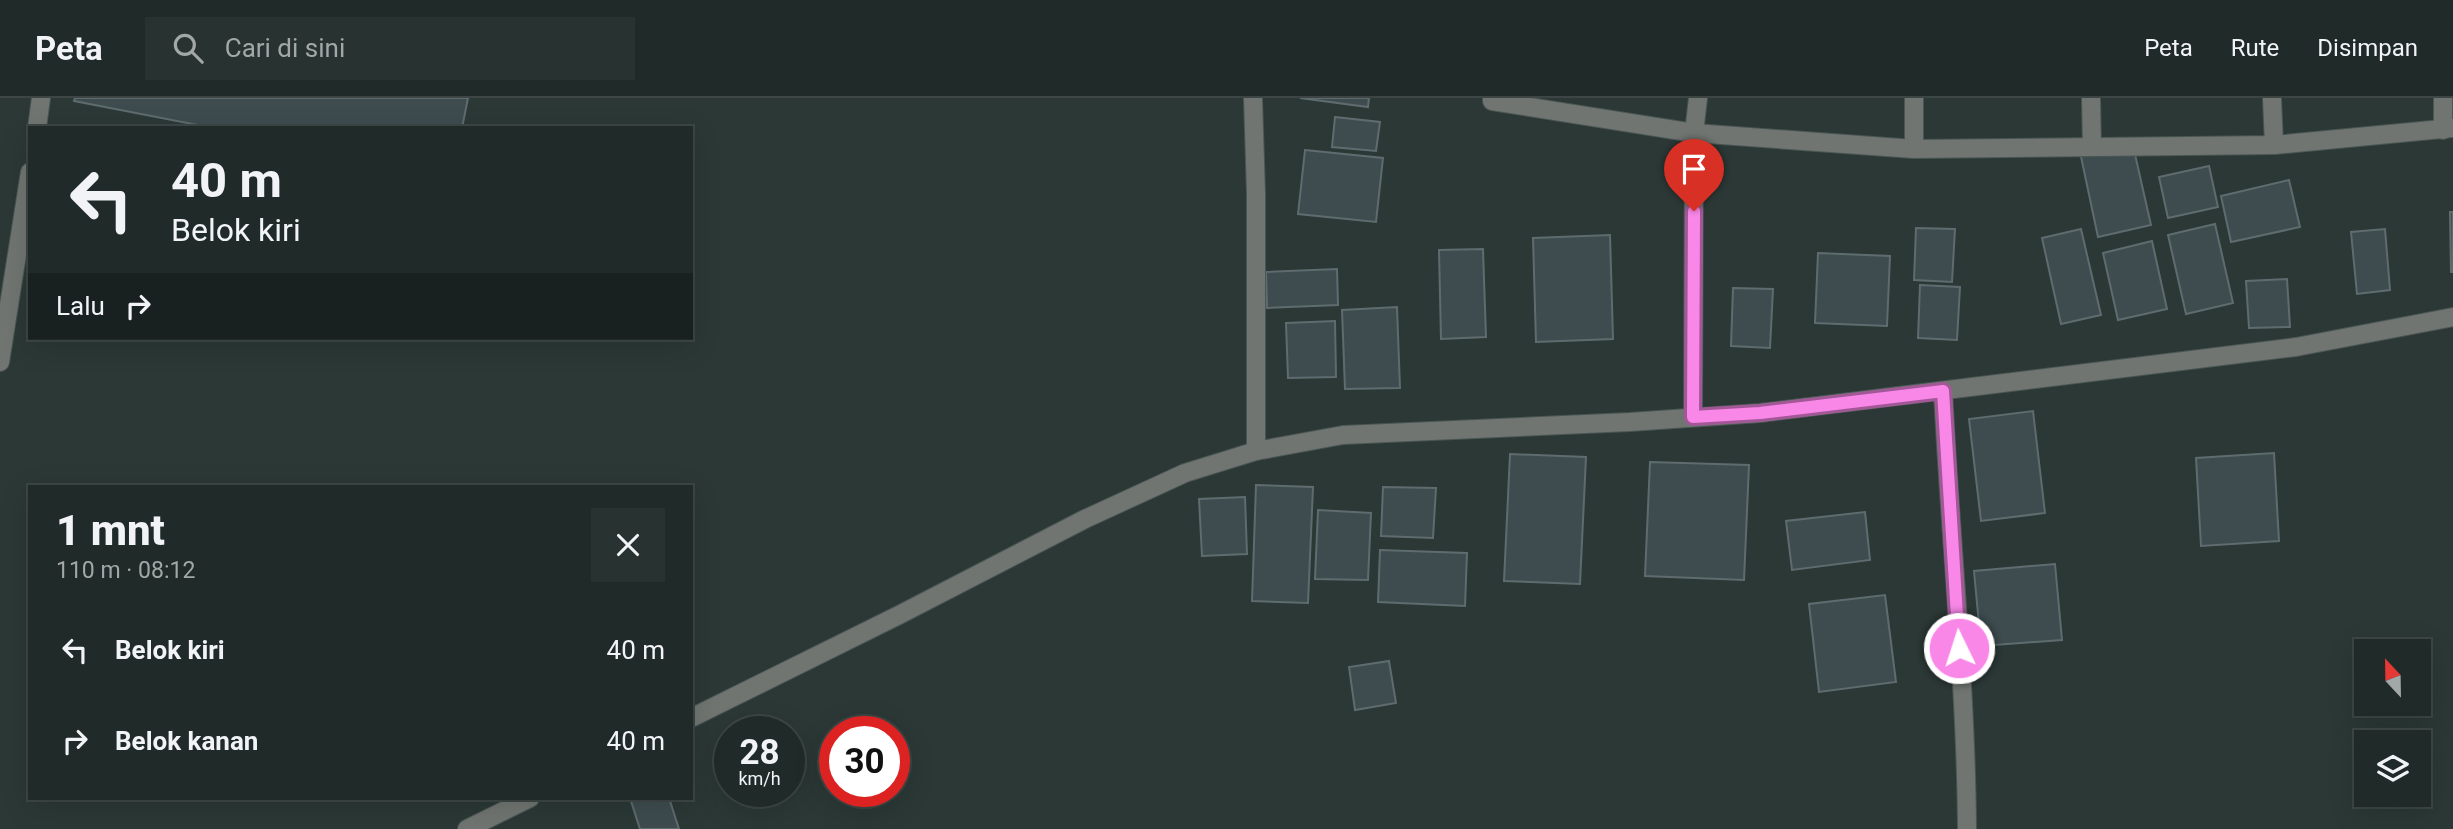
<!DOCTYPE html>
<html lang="id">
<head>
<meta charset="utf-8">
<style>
  body { margin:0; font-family:Roboto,sans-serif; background:#283230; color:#f1f3f6; height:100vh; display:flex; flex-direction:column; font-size:26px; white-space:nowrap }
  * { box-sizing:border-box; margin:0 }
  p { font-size:23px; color:#a2a7a8 }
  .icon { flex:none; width:38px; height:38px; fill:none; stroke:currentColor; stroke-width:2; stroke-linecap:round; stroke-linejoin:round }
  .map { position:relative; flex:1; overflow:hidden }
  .sheet { position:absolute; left:28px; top:387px; width:665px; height:315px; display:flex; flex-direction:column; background:#202a28; border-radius:0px; box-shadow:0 7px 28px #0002,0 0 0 2px #3d4645 }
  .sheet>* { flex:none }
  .guide { position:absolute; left:28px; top:28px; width:665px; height:214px; border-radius:0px; box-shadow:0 7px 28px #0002,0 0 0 2px #3d4645; background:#202a28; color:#f1f3f6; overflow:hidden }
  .needle { width:46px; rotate:338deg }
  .controls { position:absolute; left:2354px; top:541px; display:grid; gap:14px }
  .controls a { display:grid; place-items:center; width:77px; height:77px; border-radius:0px; background:#202a28; box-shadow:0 7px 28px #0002,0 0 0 2px #3d4645; font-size:35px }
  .speed { position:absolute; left:714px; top:618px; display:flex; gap:14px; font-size:35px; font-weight:700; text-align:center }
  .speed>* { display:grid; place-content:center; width:91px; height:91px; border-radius:50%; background:#202a28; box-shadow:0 7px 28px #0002,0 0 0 2px #3d4645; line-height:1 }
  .speed small { font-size:18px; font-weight:400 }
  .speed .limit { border:10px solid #d22; background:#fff; color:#111 }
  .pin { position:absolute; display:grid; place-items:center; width:60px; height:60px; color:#fff; margin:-72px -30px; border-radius:50% 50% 50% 0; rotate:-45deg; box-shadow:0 0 7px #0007 }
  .pin .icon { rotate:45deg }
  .me { position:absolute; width:77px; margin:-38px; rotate:356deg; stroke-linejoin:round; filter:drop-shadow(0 0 5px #0008) }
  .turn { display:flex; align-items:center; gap:24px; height:147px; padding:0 28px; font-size:32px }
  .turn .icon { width:91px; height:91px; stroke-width:2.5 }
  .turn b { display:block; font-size:49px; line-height:60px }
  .then { display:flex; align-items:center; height:66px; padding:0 28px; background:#0003; gap:14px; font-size:26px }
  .round { display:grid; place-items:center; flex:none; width:74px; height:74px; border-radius:0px; background:#283230 }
  .head { display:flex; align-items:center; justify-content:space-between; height:119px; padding:0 28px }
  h1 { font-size:42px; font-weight:800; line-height:52px }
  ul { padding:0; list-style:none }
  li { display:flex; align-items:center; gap:21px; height:91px; padding:0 28px }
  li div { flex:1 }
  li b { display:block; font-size:26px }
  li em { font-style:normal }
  header { display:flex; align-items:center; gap:42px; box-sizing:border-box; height:98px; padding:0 35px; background:#202a28; border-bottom:2px solid #3d4645 }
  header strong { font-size:33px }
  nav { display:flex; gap:38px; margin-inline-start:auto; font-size:24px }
  .search { width:490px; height:63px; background:#283230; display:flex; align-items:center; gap:18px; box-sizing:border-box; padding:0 24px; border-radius:0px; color:#a2a7a8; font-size:26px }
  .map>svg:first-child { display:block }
</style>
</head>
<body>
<header>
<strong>Peta</strong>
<div class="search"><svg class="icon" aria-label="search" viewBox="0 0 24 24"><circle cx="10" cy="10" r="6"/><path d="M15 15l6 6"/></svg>Cari di sini</div>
<nav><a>Peta</a><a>Rute</a><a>Disimpan</a></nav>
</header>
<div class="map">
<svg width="2453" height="731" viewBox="0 0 2453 731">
  <rect width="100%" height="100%" fill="#2b3835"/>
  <g fill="#3e4c4f" stroke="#5e6c6f" stroke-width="2">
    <path d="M75 0H468L462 30H213L74 3Z"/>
    <path d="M1300 0H1369L1368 9Z"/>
    <path d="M1335 19 1380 24 1376 53 1332 49Z"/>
    <path d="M2132 43 2151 127 2098 139 2080 54Z"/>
    <path d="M1305 52 1383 60 1376 124 1298 116Z"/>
    <path d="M2209 68 2218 109 2168 120 2159 79Z"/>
    <path d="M2289 82 2300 129 2231 144 2221 98Z"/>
    <path d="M2450 114H2453V174H2451Z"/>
    <path d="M2215 126 2233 205 2186 216 2168 137Z"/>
    <path d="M1916 130 1955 131 1952 184 1914 182Z"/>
    <path d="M2081 131 2101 217 2061 226 2042 140Z"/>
    <path d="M2385 131 2390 192 2357 196 2351 134Z"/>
    <path d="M1610 137 1613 241 1536 244 1533 140Z"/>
    <path d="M2152 143 2167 211 2118 222 2103 155Z"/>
    <path d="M1483 151 1486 239 1441 241 1439 152Z"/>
    <path d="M1818 155 1890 158 1887 228 1815 225Z"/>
    <path d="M1337 171 1338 207 1267 210 1266 174Z"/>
    <path d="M2287 181 2290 229 2249 230 2246 183Z"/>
    <path d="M1920 187 1960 189 1957 242 1918 240Z"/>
    <path d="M1733 190 1773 191 1770 250 1731 248Z"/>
    <path d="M1397 209 1400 290 1345 291 1342 212Z"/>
    <path d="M1335 223 1336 279 1288 280 1286 225Z"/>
    <path d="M2033 313 2045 415 1981 423 1969 321Z"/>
    <path d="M2274 355 2279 443 2201 448 2196 360Z"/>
    <path d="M1510 356 1586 359 1580 486 1504 483Z"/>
    <path d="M1650 364 1749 367 1744 482 1645 478Z"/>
    <path d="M1256 387 1313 389 1308 505 1252 503Z"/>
    <path d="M1383 389 1436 390 1433 440 1381 438Z"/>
    <path d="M1245 399 1247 456 1202 458 1199 401Z"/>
    <path d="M1318 412 1371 415 1368 482 1315 481Z"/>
    <path d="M1865 414 1870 462 1792 472 1786 423Z"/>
    <path d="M1380 452 1467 455 1465 508 1378 504Z"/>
    <path d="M2055 466 2062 542 1981 548 1974 473Z"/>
    <path d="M1885 497 1896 584 1819 594 1809 506Z"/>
    <path d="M1389 563 1396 605 1355 612 1349 569Z"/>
    <path d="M630 700H669L679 731H640Z"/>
  </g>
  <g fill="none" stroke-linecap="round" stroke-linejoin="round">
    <defs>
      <g id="lane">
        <path d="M37 30 41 0"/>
        <path d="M0 264 30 74"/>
      </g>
      <g id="street">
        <path d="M1253 0 1256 96V353"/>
        <path d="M1492 0V3L1694 35 1914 51 2274 47 2453 30"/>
        <path d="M2091 0 2092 49"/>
        <path d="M2272 0 2274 47"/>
        <path d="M2443 0V32"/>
        <path d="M1914 51V0"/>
        <path d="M1943 293C1950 439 1966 585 1967 731"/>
        <path d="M1693 319 1694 35 1698 0"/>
        <path d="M691 620 899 517 1085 421 1185 375 1256 353 1343 337 1630 324 1760 315 2296 249 2453 219"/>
        <path d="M467 731 530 700"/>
      </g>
    </defs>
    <use href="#lane" stroke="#4a5654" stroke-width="20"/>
    <use href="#street" stroke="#4a5654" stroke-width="20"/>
    <use href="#lane" stroke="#707571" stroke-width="18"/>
    <use href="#street" stroke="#707571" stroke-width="18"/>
  </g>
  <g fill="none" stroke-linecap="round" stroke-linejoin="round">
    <defs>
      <path id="route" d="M1694 113 1693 319 1760 315 1943 293 1959 550"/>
    </defs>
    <use href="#route" stroke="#a25897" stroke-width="18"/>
    <use href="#route" stroke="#f987e8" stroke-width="12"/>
  </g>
</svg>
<div class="controls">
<a><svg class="needle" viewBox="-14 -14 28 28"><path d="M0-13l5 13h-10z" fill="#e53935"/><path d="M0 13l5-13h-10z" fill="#a2a7a8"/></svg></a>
<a><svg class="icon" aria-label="layers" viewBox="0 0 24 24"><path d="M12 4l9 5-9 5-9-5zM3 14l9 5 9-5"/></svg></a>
</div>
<div class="speed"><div>28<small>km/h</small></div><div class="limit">30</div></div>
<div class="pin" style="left:1694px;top:113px;background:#d93025"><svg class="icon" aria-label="arrive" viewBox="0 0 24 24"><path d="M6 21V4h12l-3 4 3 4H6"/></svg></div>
<svg class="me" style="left:1959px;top:550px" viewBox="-20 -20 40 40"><circle r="17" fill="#f987e8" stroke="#fff" stroke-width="3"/><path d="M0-11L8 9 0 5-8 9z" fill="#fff"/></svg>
<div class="guide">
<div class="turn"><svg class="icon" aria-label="left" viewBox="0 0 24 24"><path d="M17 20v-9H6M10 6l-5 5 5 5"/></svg><div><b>40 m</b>Belok kiri</div></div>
<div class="then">Lalu<svg class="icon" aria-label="right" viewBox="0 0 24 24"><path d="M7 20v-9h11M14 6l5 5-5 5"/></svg></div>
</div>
<section class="sheet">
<div class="head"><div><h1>1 mnt</h1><p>110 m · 08:12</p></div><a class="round"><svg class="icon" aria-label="close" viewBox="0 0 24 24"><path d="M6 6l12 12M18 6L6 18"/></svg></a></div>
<ul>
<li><svg class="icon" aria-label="left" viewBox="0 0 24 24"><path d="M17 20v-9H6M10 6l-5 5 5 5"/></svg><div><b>Belok kiri</b></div><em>40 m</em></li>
<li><svg class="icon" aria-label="right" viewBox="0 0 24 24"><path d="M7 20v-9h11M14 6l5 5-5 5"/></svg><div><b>Belok kanan</b></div><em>40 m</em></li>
</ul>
</section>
</div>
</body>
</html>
